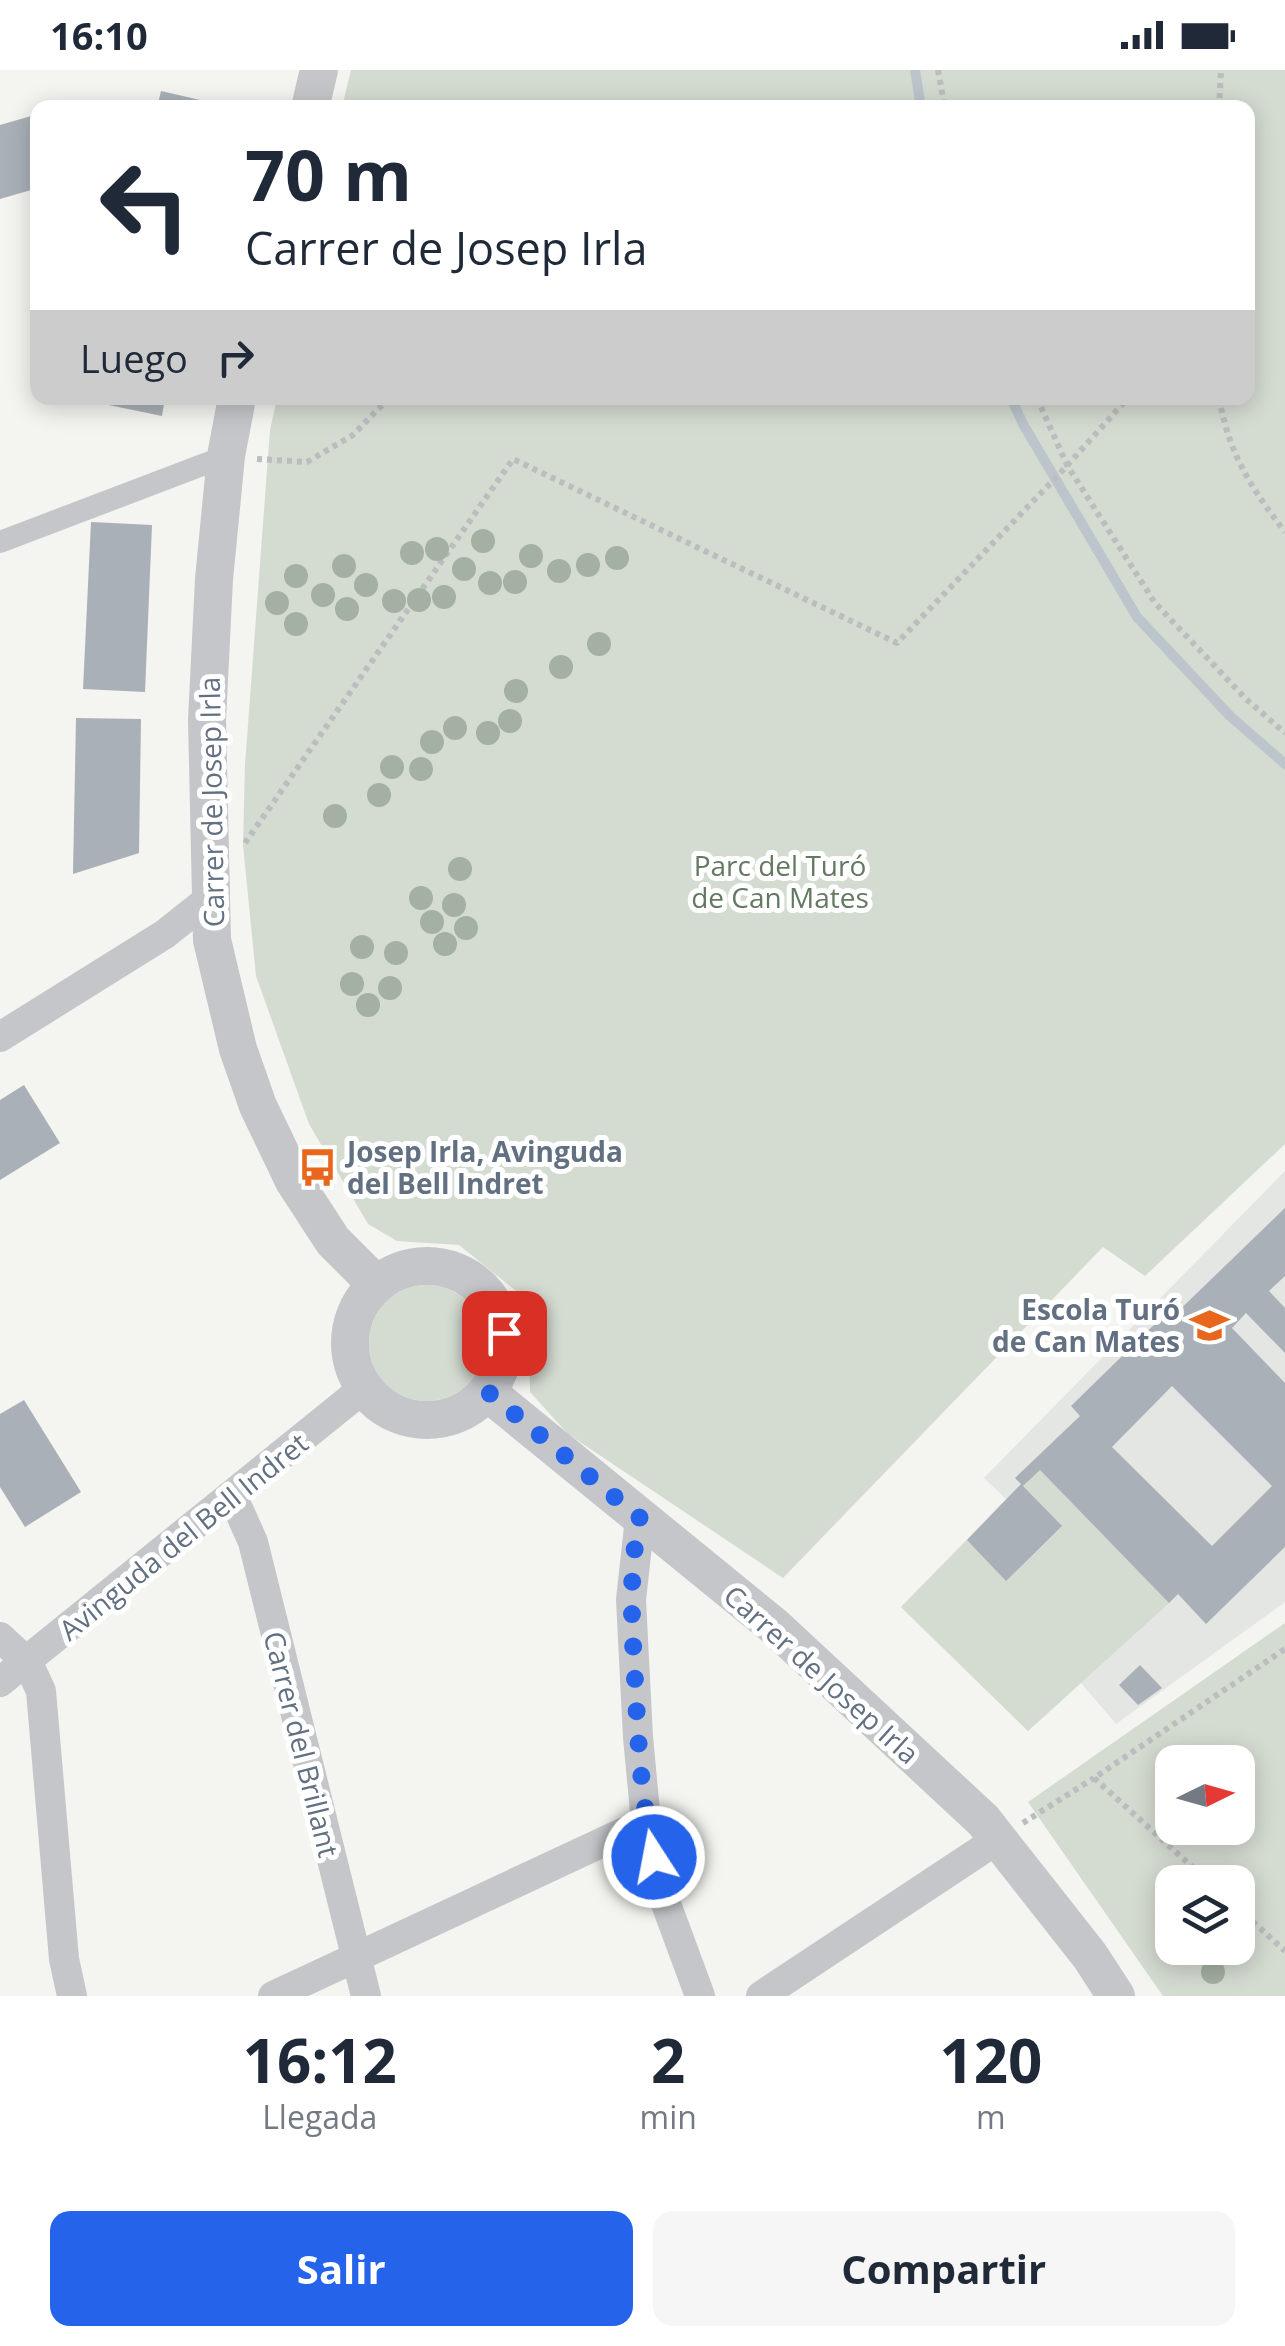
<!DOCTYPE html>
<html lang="es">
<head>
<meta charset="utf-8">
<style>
  body { margin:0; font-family:"Open Sans",sans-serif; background:#f6f6f7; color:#1f2937; height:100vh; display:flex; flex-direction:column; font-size:38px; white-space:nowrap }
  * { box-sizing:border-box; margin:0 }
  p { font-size:32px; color:#747a83 }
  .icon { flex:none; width:55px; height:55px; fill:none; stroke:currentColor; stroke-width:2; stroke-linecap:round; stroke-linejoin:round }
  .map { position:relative; height:1926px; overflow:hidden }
  .sheet { display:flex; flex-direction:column; background:#fff; flex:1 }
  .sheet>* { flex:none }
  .hud { position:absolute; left:30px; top:30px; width:1225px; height:305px; border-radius:20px; box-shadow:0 5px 25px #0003; background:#fff; color:#1f2937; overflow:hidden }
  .needle { width:65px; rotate:85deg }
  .controls { position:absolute; left:1155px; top:1675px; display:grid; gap:20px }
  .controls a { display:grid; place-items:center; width:100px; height:100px; border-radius:20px; background:#fff; box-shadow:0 5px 25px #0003; font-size:50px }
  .pin { position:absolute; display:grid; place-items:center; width:85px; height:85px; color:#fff; margin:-42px; border-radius:20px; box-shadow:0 5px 15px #0006 }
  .me { position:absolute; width:110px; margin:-55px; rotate:349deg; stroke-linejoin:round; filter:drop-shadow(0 0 8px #0008) }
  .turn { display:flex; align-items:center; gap:35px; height:210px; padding:0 50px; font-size:45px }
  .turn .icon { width:130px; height:130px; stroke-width:2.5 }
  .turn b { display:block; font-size:70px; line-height:85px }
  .then { display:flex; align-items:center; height:95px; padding:0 50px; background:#0003; gap:20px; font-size:38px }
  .eta { display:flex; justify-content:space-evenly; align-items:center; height:170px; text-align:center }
  .eta b { font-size:60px; font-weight:700; line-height:70px }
  .button { display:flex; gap:20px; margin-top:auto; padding:20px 50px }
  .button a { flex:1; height:115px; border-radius:20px; background:#2563eb; color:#fff; font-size:40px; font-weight:700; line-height:115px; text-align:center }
  .button a+a { background:#f6f6f7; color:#1f2937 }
  .status { display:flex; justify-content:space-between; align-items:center; height:70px; padding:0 50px; background:#fff; direction:ltr }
  .status svg { height:28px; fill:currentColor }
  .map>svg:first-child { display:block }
</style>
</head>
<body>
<div class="status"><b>16:10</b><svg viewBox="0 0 49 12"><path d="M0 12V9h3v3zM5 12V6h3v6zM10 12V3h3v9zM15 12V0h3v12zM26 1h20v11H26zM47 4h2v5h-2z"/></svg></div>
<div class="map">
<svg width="1285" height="1926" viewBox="0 0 1285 1926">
  <rect width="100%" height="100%" fill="#f4f4f0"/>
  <path fill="#e4e6e4" d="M1285 1101V1532L1116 1654 1081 1613 1028 1661 901 1537 1006 1429 984 1408Z"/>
  <g fill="#d4dbd1" fill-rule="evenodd">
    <path d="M351 0H1285V1074L1145 1206 1103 1177 783 1508 568 1364 530 1322 529 1268 516 1221 459 1175 397 1171 368 1154 309 1054 256 906 243 775 245 695 270 360 277 328H1248V38L342 37Z"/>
    <circle cx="427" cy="1273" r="58"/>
    <path d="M1040 1400 1169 1533 1028 1661 901 1537 967 1470 1006 1510 1061 1457 1023 1416Z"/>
    <path d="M1285 1553V1926H1163L1028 1732ZM1172 1692H1238V1758H1172ZM1172 1812H1238V1878H1172Z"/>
  </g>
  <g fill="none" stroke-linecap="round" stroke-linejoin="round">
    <g stroke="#bcc5cc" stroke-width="10">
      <path d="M915 0 921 38"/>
      <path d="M1011 328 1023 354 1137 547 1230 646 1285 694"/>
    </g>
  </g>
  <g fill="#a9b0b7" fill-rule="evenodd">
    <path d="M161 21 226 36V38H157Z"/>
    <path d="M38 44V118L0 129V55Z"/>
    <path d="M95 328H165L162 346 94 332Z"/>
    <path d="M91 452 152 455 145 622 83 619Z"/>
    <path d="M76 648 141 649 139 783 73 804Z"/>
    <path d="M24 1015 60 1073 0 1110V1030Z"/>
    <path d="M1285 1138V1206L1269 1221 1285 1238V1283L1246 1243 1232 1258 1285 1313V1477L1206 1554 1178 1524 1169 1533 1040 1400 1023 1416 1062 1456 1006 1511 967 1470 1021 1414 1015 1408 1080 1346 1071 1336 1161 1248 1167 1252ZM1172 1316 1272 1416 1212 1476 1112 1377Z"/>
    <path d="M24 1330 81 1422 25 1457 0 1417V1344Z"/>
    <path d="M1140 1595 1162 1618 1138 1635 1119 1615Z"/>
  </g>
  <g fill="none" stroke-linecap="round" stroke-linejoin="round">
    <g stroke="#bbbdbf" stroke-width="6" stroke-dasharray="5 5" stroke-linecap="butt">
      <path d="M938 0 945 38"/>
      <path d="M1219 38 1221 0"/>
      <path d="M1037 328 1067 395 1155 533 1246 629 1285 663"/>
      <path d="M1219 328C1230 386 1250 416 1285 462"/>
      <path d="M257 389 307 392 353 365 389 328"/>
      <path d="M245 773 513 389 897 573 1064 399 1128 328"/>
      <path d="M1023 1753 1094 1708"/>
      <path d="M1209 1812 1094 1708 1285 1579"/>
      <path d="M1238 1838 1285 1881"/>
    </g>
    <path stroke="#c4c6ca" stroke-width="22" d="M0 472 226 386"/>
    <g stroke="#c4c6ca" stroke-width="30">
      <path d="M0 967 165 864 209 829"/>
      <path d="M232 1425 253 1472 366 1926"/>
      <path d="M640 1448 631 1530 638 1667 646 1752 662 1823 700 1926"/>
      <path d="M0 1567 28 1593 41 1621 64 1889 72 1926"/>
      <path d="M0 1612 364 1318"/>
      <path d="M273 1926 646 1752"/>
      <path d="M761 1926 998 1769"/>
    </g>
    <g stroke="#c4c6ca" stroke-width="38">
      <path d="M310 38 319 0"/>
      <path d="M237 328 226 386 214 509 207 650 212 870 238 979 258 1036 294 1111 333 1171 376 1214"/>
      <circle cx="427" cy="1273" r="77"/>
      <path d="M487 1322 774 1556 983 1750 1090 1886 1116 1926"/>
    </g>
  </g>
  <g fill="#a4b0a1">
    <circle cx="483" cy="471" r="12"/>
    <circle cx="437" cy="479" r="12"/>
    <circle cx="412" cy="483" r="12"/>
    <circle cx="531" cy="486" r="12"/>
    <circle cx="617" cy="488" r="12"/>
    <circle cx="588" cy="495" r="12"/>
    <circle cx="344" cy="496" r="12"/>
    <circle cx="464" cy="499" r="12"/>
    <circle cx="559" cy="501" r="12"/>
    <circle cx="296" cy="506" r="12"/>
    <circle cx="515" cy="512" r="12"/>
    <circle cx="490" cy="513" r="12"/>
    <circle cx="366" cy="515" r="12"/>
    <circle cx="323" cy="525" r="12"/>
    <circle cx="444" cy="527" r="12"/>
    <circle cx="419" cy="530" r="12"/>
    <circle cx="394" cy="531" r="12"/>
    <circle cx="277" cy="533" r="12"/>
    <circle cx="347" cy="539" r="12"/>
    <circle cx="296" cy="554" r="12"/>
    <circle cx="599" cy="574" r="12"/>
    <circle cx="561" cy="597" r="12"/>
    <circle cx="516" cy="621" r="12"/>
    <circle cx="510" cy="651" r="12"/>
    <circle cx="455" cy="658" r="12"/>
    <circle cx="488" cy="663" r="12"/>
    <circle cx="432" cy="672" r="12"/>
    <circle cx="392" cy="697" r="12"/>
    <circle cx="421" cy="699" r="12"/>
    <circle cx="379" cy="725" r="12"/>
    <circle cx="335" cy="746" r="12"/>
    <circle cx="460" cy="799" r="12"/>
    <circle cx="421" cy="828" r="12"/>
    <circle cx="454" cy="835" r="12"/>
    <circle cx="432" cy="852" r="12"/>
    <circle cx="466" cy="858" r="12"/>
    <circle cx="445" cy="874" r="12"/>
    <circle cx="362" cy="877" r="12"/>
    <circle cx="396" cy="883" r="12"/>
    <circle cx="352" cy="914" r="12"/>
    <circle cx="390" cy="918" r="12"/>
    <circle cx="368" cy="935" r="12"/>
    <circle cx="1213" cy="1902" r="12"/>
  </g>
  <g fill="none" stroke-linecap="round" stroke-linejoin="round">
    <path stroke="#2563eb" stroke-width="18" stroke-dasharray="0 32.4" d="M504 1263 503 1290 488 1322 640 1448C628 1501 632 1556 635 1610 638 1670 641 1729 654 1787"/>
  </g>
  <defs>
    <symbol id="bus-bare" viewBox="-9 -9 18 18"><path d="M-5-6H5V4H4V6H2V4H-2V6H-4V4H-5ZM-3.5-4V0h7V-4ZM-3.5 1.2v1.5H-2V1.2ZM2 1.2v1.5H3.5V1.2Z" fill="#e8671c" stroke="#fff" stroke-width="2.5" paint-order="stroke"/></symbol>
    <symbol id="school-bare" viewBox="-9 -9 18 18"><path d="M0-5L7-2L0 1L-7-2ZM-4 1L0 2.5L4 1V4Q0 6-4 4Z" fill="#e8671c" stroke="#fff" stroke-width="2.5" paint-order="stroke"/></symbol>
  </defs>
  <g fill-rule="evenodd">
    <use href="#bus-bare" x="290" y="1070" width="55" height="55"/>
    <use href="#school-bare" x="1182" y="1228" width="55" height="55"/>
  </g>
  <g text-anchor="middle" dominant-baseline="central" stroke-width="10" stroke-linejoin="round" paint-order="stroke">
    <g font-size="28" fill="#627082" stroke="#fff">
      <text transform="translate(211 732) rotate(-91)">Carrer de Josep Irla</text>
      <text transform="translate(183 1466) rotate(-39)">Avinguda del Bell Indret</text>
      <text transform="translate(822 1604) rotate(42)">Carrer de Josep Irla</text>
      <text transform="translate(302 1674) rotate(76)">Carrer del Brillant</text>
    </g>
    <g font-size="28" fill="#637961" stroke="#fff">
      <text x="780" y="795">Parc del Turó<tspan x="780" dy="32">de Can Mates</tspan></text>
    </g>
    <g font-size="28" font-weight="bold" fill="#627082" stroke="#fff" text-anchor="start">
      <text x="347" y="1081">Josep Irla, Avinguda<tspan x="347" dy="32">del Bell Indret</tspan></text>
      <text x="1180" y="1239" text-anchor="end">Escola Turó<tspan x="1180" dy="32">de Can Mates</tspan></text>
    </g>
  </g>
</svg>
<div class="controls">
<a><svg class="needle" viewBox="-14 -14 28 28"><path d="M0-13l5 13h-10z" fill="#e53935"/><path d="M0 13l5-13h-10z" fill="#747a83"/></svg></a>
<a><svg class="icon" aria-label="layers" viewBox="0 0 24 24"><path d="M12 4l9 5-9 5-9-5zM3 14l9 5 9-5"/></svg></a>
</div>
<div class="pin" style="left:504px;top:1263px;background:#d93025"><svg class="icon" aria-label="arrive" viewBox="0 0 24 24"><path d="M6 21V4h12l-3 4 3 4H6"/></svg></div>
<svg class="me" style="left:654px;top:1787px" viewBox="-20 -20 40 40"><circle r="17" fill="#2563eb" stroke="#fff" stroke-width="3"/><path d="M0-11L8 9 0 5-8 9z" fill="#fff"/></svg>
<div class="hud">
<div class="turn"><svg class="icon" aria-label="left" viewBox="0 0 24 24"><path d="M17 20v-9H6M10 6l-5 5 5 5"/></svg><div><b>70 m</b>Carrer de Josep Irla</div></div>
<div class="then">Luego<svg class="icon" aria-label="right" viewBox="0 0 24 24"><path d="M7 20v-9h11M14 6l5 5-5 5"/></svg></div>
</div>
</div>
<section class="sheet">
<div class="eta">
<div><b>16:12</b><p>Llegada</p></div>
<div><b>2</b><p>min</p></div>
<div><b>120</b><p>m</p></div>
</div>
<div class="button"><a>Salir</a><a>Compartir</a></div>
</section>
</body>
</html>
